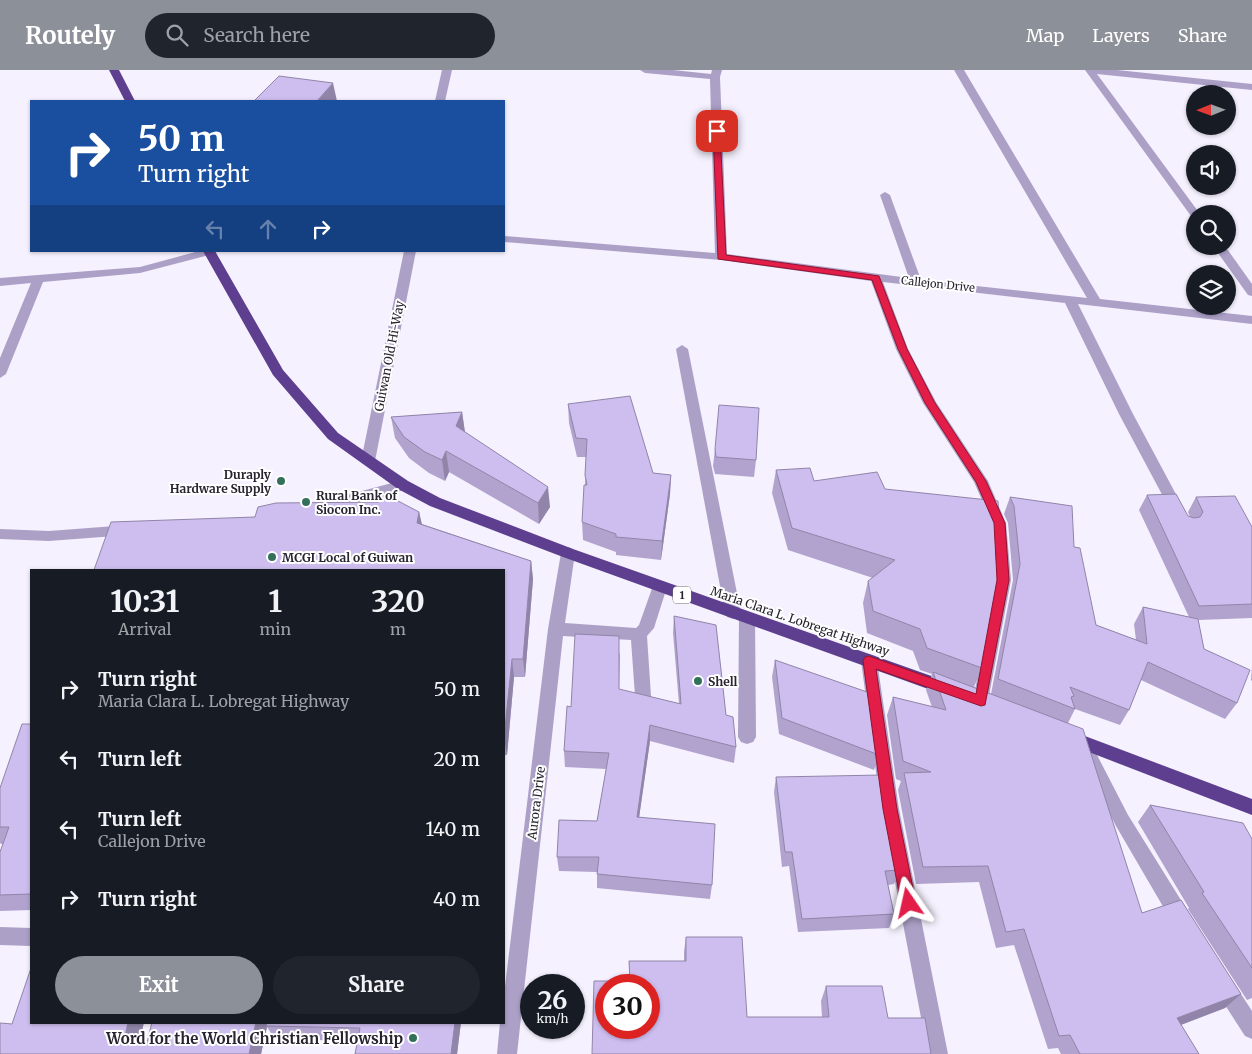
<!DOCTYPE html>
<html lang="en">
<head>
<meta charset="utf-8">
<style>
  body { margin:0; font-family:Merriweather,serif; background:#20242c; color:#f1f3f6; height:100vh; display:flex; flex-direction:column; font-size:19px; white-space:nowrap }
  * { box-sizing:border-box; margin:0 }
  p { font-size:16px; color:#9ea1a6 }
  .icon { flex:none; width:28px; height:28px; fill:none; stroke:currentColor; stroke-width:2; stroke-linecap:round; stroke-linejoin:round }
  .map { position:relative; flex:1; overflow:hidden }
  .side { position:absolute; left:30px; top:499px; width:475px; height:455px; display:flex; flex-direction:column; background:#171b24; border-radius:0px; box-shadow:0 1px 4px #0004 }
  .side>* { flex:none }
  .banner { position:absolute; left:30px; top:30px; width:475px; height:152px; border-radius:0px; box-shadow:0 1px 4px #0004; background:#1a4fa0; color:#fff; overflow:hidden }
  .needle { width:32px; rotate:269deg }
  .buttons { position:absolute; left:1186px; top:15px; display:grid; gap:10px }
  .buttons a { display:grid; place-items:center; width:50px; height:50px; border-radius:50%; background:#171b24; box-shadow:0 1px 4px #0004; font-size:25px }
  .speed { position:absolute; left:520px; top:904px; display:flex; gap:10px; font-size:25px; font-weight:700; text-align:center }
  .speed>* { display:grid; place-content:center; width:65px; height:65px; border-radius:50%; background:#171b24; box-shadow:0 1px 4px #0004; line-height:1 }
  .speed small { font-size:12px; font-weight:400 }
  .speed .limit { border:8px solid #d22; background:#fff; color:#111 }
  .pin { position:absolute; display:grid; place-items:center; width:42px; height:42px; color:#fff; margin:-21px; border-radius:10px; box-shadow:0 2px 8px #0006 }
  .me { position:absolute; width:55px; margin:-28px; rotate:349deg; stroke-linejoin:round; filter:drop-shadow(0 0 4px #0008) }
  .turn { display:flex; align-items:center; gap:18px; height:105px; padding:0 25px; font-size:22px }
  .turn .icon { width:65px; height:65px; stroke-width:2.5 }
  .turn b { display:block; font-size:35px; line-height:42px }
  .lanes { display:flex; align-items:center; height:48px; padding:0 25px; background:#0003; justify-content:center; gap:25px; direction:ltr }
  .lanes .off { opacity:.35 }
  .eta { display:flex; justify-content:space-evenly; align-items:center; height:85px; text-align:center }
  .eta b { font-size:30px; font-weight:700; line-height:35px }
  .cta { display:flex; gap:10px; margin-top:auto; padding:10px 25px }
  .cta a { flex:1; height:58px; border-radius:30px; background:#8c9099; color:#fff; font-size:20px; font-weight:700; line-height:58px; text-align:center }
  .cta a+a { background:#20242c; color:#f1f3f6 }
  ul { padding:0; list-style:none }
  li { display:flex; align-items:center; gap:15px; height:70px; padding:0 25px }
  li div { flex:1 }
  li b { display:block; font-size:19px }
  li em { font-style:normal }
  header { display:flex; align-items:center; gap:30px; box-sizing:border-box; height:70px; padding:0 25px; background:#8c9099; color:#fff }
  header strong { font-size:24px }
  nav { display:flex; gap:28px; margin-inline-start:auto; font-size:18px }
  .search { width:350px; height:45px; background:#20242c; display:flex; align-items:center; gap:12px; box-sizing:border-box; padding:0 18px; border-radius:28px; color:#9ea1a6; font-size:19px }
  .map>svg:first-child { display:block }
</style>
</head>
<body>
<header>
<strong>Routely</strong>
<div class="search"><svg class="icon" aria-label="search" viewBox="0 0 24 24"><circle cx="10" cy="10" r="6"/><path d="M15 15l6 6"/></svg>Search here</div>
<nav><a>Map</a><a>Layers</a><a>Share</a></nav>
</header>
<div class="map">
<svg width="1252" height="984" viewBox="0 0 1252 984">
  <rect width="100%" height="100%" fill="#f5f1fe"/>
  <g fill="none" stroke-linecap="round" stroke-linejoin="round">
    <g fill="#aca0c7" fill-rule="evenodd">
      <path d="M442 0H452L445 31H435Z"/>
      <path d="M640 0H673L711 4 712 0H722L720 7 727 184 909 208 880 125 885 122 890 125 921 210 1087 228 954 0H964L1100 229 1252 246V254L1078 234 1133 344 1185 441 1183 445 1178 446 1173 445 1119 344 1065 233 883 212 908 279 936 332 988 411 1006 453 1011 510 987 636 981 638 975 636 973 631 995 510 992 453 974 412 923 333 896 279 871 211 721 190 504 172V166L715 183 710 9 645 3Z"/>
      <path d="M1085 0H1117L1252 14V20L1097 4 1200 144H1195V147L1191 146Z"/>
      <path d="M1213 176H1225L1252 214V226L1248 225Z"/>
      <path d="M199 181 215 182 213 184 140 203 43 212 6 304 0 308V288L31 213 0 216V208L140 197Z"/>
      <path d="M404 181H416L375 391 373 394H363L361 391Z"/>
      <path d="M682 275 688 279 741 543 739 547 733 549 727 547 725 543 676 279Z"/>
      <path d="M403 410 408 411 410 415 408 419 322 442 317 441 315 437 317 433Z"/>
      <path d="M128 455 133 456 135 460 133 464 128 465 49 471 0 469V459L49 461Z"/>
      <path d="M568 477 573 479 575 483 565 553 636 558 639 555 654 513 659 511 664 513 667 517 654 558 647 566 651 626 649 631 643 633 637 631 635 626 631 570 563 566 517 984H497L500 952H504V925L548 559 561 483 563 479Z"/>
      <path d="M747 542 753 544 755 548 756 667 753 672 747 674 741 672 738 667 739 548 741 544Z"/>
      <path d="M869 584 875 586 877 591 899 739 948 984H928L881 739 861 591 863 586Z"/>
      <path d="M1090 681 1096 683 1128 745 1189 843 1192 850 1189 857 1182 859 1175 857 1116 756 1081 688 1084 683Z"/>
      <path d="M0 857 31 858V876L0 875Z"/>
      <path d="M1223 904 1230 907 1252 941V969L1245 966 1216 921 1213 914 1216 907Z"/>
    </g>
    <g fill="#5e3e8f" fill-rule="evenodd">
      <path d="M109 0H119L135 31H125Z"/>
      <path d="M203 181H215L283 300 338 363 408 411 440 428 573 479 954 614 956 619 954 624 948 626 942 624 563 487 430 436 398 419 328 369 273 305Z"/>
      <path d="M1069 660 1252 729V745L1063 672 1060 667 1063 662Z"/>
    </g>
  </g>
  <g fill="#b1a3ce">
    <path d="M568 334 653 403 671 405 670 424 661 490 616 485V482L583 470 582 452 585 415 586 387H577L569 353Z"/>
    <path d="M462 342 465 362 550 437 539 454 449 402 445 411 429 403 409 388 395 368 391 347Z"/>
    <path d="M715 379 756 390 754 407 715 404 713 396Z"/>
    <path d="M776 400 814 411 885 419 982 598 974 617 991 624 1013 510 1008 453 1004 444 1010 427 1074 477 1096 555 1136 570 1134 554 1143 537 1189 547 1139 440 1147 425 1190 447 1188 442 1196 427 1252 457V548L1198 550 1204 579 1237 633 1225 649 1141 610 1129 640 1120 655 1075 639 1068 653 1142 843 1241 924 1225 938 1181 955 1199 984H1061L1058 978 1048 979 1014 875 996 878 979 812 916 814 898 720 901 711 896 709 887 645 893 627 932 637 926 620 932 604 920 600 913 581 867 563 863 533 868 511 873 508 788 480 772 423Z"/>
    <path d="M419 442 422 454 531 491 533 509 525 607H514L507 685H504V500H94Z"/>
    <path d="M674 546 726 645 736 677 734 693 650 671 639 747 712 815 710 829 597 818V802L559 801 557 787 597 751 606 699 565 697 564 681 571 637 620 583 619 620 679 634 673 563Z"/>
    <path d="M775 590 879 685 874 700 779 664 772 607Z"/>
    <path d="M1252 597V611L1251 610Z"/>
    <path d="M31 654V840L0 841V782L3 774H1L0 773V718Z"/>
    <path d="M776 707 899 800 894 814 888 815 894 844 889 858 798 862 789 796 782 797 774 722Z"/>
    <path d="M1150 735 1252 769V928L1247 930 1188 839 1189 838 1138 752Z"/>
    <path d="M686 867 747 947H822L821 931 826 916 888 948 592 984 629 911V891H684V882Z"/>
    <path d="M31 952H144L139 973H147L152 952H461L457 984H355L358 971 275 969 267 957 261 984H0L12 954Z"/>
  </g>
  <g fill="#9085a8">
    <path d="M333 13 337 31H317Z"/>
    <path d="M462 342 465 363 456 356Z"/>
    <path d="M446 381 449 402 445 411 442 390Z"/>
    <path d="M671 405 670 424 661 490 662 471Z"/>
    <path d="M548 417 550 437 539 454 538 433Z"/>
    <path d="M419 442 423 460 417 453Z"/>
    <path d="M531 491 533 509 525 607 523 589Z"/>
    <path d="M512 589 514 607 507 685 504 668Z"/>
    <path d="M650 655V671L637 762V747Z"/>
    <path d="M1241 924 1225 938 1162 962 1177 948Z"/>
    <path d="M128 952H144L137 984 124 972Z"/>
    <path d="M256 952H268L266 956 267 957 261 984H249Z"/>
    <path d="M455 952H461L457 984H451Z"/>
  </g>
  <g fill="#cebef0" stroke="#9085a8" fill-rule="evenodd">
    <path d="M279 6 333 13 317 31H254Z"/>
    <path d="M630 326 653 403 671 405 662 471 616 467V464L582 452 584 415H587L585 405 587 369 576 368 568 334Z"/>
    <path d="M719 335 759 338 756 390 716 387 715 379Z"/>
    <path d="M462 342 456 356 548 417 538 433 446 381 442 390 425 382 404 367 391 347Z"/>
    <path d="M810 398 814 411 877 402 885 419 998 431 1002 488 982 598 927 578 920 559 873 541 868 511 895 490 792 458 776 400Z"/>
    <path d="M381 422 419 442 417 453 531 491 523 589H512L504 668V500H94L111 452 255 447 258 437 276 433 379 432Z"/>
    <path d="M1176 424 1188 446 1194 448 1200 447 1203 442 1196 427 1235 426 1252 457V534L1199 536 1147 425Z"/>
    <path d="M1010 427 1072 436 1074 477 1080 478 1096 555 1147 574 1143 537 1198 549 1204 579 1250 600 1237 633 1148 592 1129 640 1070 617 1074 626 1071 627 1075 639 998 609 1020 494 1014 436Z"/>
    <path d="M674 546 716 555 726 645 733 647 736 677 650 655 637 747 715 754 712 815 597 804 599 787H557L559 750 597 751 609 683 564 681 567 636 571 637 575 564 619 566V619L681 634Z"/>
    <path d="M775 590 870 623 879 685 782 648Z"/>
    <path d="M933 602 1083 659 1142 843 1181 830 1241 924 1177 948 1199 984H1080L1070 965 1059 966 1024 859 1006 862 988 796 923 797 904 703 931 702 903 691 893 627 946 640Z"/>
    <path d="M22 654H31V824L0 825V782L9 757H0V718Z"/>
    <path d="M882 705 899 800 885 801 894 844 802 849 792 782H785L776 707Z"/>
    <path d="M1150 735 1243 753 1252 769V898L1202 823 1204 822Z"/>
    <path d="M686 867H742L747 947H829L826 916H882L888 948H925L931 984H592L594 911H630L629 891H686ZM606 915H649V958H606Z"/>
    <path d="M31 898V952H128L124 972 147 973 152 952H256L249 984H0V953L12 954Z"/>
    <path d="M267 952H455L451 984H355L360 958 266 956Z"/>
  </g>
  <path fill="#e11d48" stroke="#92132f" d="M717 59 720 61 726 185 879 206 907 279 935 333 986 411 1005 453 1009 510 985 635 981 636 876 599 897 739 916 833 914 838 909 840 904 838 901 833 883 739 863 591 865 587 869 586 976 624 997 510 994 453 976 412 925 333 898 279 872 210 718 189 713 61Z"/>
  <g fill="#33705b" stroke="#fff" stroke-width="2">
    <circle cx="281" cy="411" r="5"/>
    <circle cx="306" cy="432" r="5"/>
    <circle cx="272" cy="487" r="5"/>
    <circle cx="698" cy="611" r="5"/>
    <circle cx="413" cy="968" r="5"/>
  </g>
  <g text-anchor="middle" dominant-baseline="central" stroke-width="4" stroke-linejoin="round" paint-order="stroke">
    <g font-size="11" fill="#27232f" stroke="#fff">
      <text transform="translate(938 214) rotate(6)">Callejon Drive</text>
    </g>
    <rect fill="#fff" stroke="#68656d" stroke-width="1" x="673" y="516.5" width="18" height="17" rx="4"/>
    <g font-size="11" font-weight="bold" fill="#27232f">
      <text x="682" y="525">1</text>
    </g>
    <g font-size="12" fill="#27232f" stroke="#fff">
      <text transform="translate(389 286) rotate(-79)">Guiwan Old Hi-Way</text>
      <text transform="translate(800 551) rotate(19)">Maria Clara L. Lobregat Highway</text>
      <text transform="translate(536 733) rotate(-83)">Aurora Drive</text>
    </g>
    <g font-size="12" font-weight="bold" fill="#27232f" stroke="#fff" text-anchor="start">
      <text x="271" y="404" text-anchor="end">Duraply<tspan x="271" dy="14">Hardware Supply</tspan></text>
      <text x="316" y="425">Rural Bank of<tspan x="316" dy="14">Siocon Inc.</tspan></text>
      <text x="282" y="487">MCGI Local of Guiwan</text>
      <text x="708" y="611">Shell</text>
    </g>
    <g font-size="15" font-weight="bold" fill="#27232f" stroke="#fff" text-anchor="end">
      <text x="403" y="968">Word for the World Christian Fellowship</text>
    </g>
  </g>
</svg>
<div class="buttons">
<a><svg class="needle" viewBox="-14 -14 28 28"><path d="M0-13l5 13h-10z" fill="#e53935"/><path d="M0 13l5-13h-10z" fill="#9ea1a6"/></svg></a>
<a><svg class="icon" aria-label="sound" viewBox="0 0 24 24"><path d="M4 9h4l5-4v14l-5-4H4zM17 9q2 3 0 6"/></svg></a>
<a><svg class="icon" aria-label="search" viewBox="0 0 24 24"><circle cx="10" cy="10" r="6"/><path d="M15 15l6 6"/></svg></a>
<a><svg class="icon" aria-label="layers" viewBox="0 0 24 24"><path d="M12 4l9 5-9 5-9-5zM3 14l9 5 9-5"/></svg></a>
</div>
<div class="speed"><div>26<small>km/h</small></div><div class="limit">30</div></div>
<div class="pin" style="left:717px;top:61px;background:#d93025"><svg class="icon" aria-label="arrive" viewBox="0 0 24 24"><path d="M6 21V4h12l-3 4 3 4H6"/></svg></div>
<svg class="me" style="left:909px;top:833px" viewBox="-20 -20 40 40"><path d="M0-17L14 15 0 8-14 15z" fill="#e11d48" stroke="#fff" stroke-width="4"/></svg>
<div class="banner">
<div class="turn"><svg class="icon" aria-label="right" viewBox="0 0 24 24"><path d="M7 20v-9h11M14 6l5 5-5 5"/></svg><div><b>50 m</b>Turn right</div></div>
<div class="lanes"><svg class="icon off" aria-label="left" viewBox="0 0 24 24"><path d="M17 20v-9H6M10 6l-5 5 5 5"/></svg><svg class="icon off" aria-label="ahead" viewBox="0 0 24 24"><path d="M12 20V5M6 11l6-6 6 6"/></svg><svg class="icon" aria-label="right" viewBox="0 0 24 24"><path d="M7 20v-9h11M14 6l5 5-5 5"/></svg></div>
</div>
<section class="side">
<div class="eta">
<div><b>10:31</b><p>Arrival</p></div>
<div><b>1</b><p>min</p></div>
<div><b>320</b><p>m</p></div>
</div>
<ul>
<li><svg class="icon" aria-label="right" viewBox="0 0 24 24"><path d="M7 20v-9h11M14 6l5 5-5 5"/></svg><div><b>Turn right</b><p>Maria Clara L. Lobregat Highway</p></div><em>50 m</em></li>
<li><svg class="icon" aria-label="left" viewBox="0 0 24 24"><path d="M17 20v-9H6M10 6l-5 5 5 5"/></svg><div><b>Turn left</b></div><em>20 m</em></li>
<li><svg class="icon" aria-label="left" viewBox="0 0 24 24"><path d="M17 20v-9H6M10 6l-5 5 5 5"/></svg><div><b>Turn left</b><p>Callejon Drive</p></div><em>140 m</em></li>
<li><svg class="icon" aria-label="right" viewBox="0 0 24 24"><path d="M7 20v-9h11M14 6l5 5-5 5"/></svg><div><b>Turn right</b></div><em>40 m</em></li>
</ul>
<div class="cta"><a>Exit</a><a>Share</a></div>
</section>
</div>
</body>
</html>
